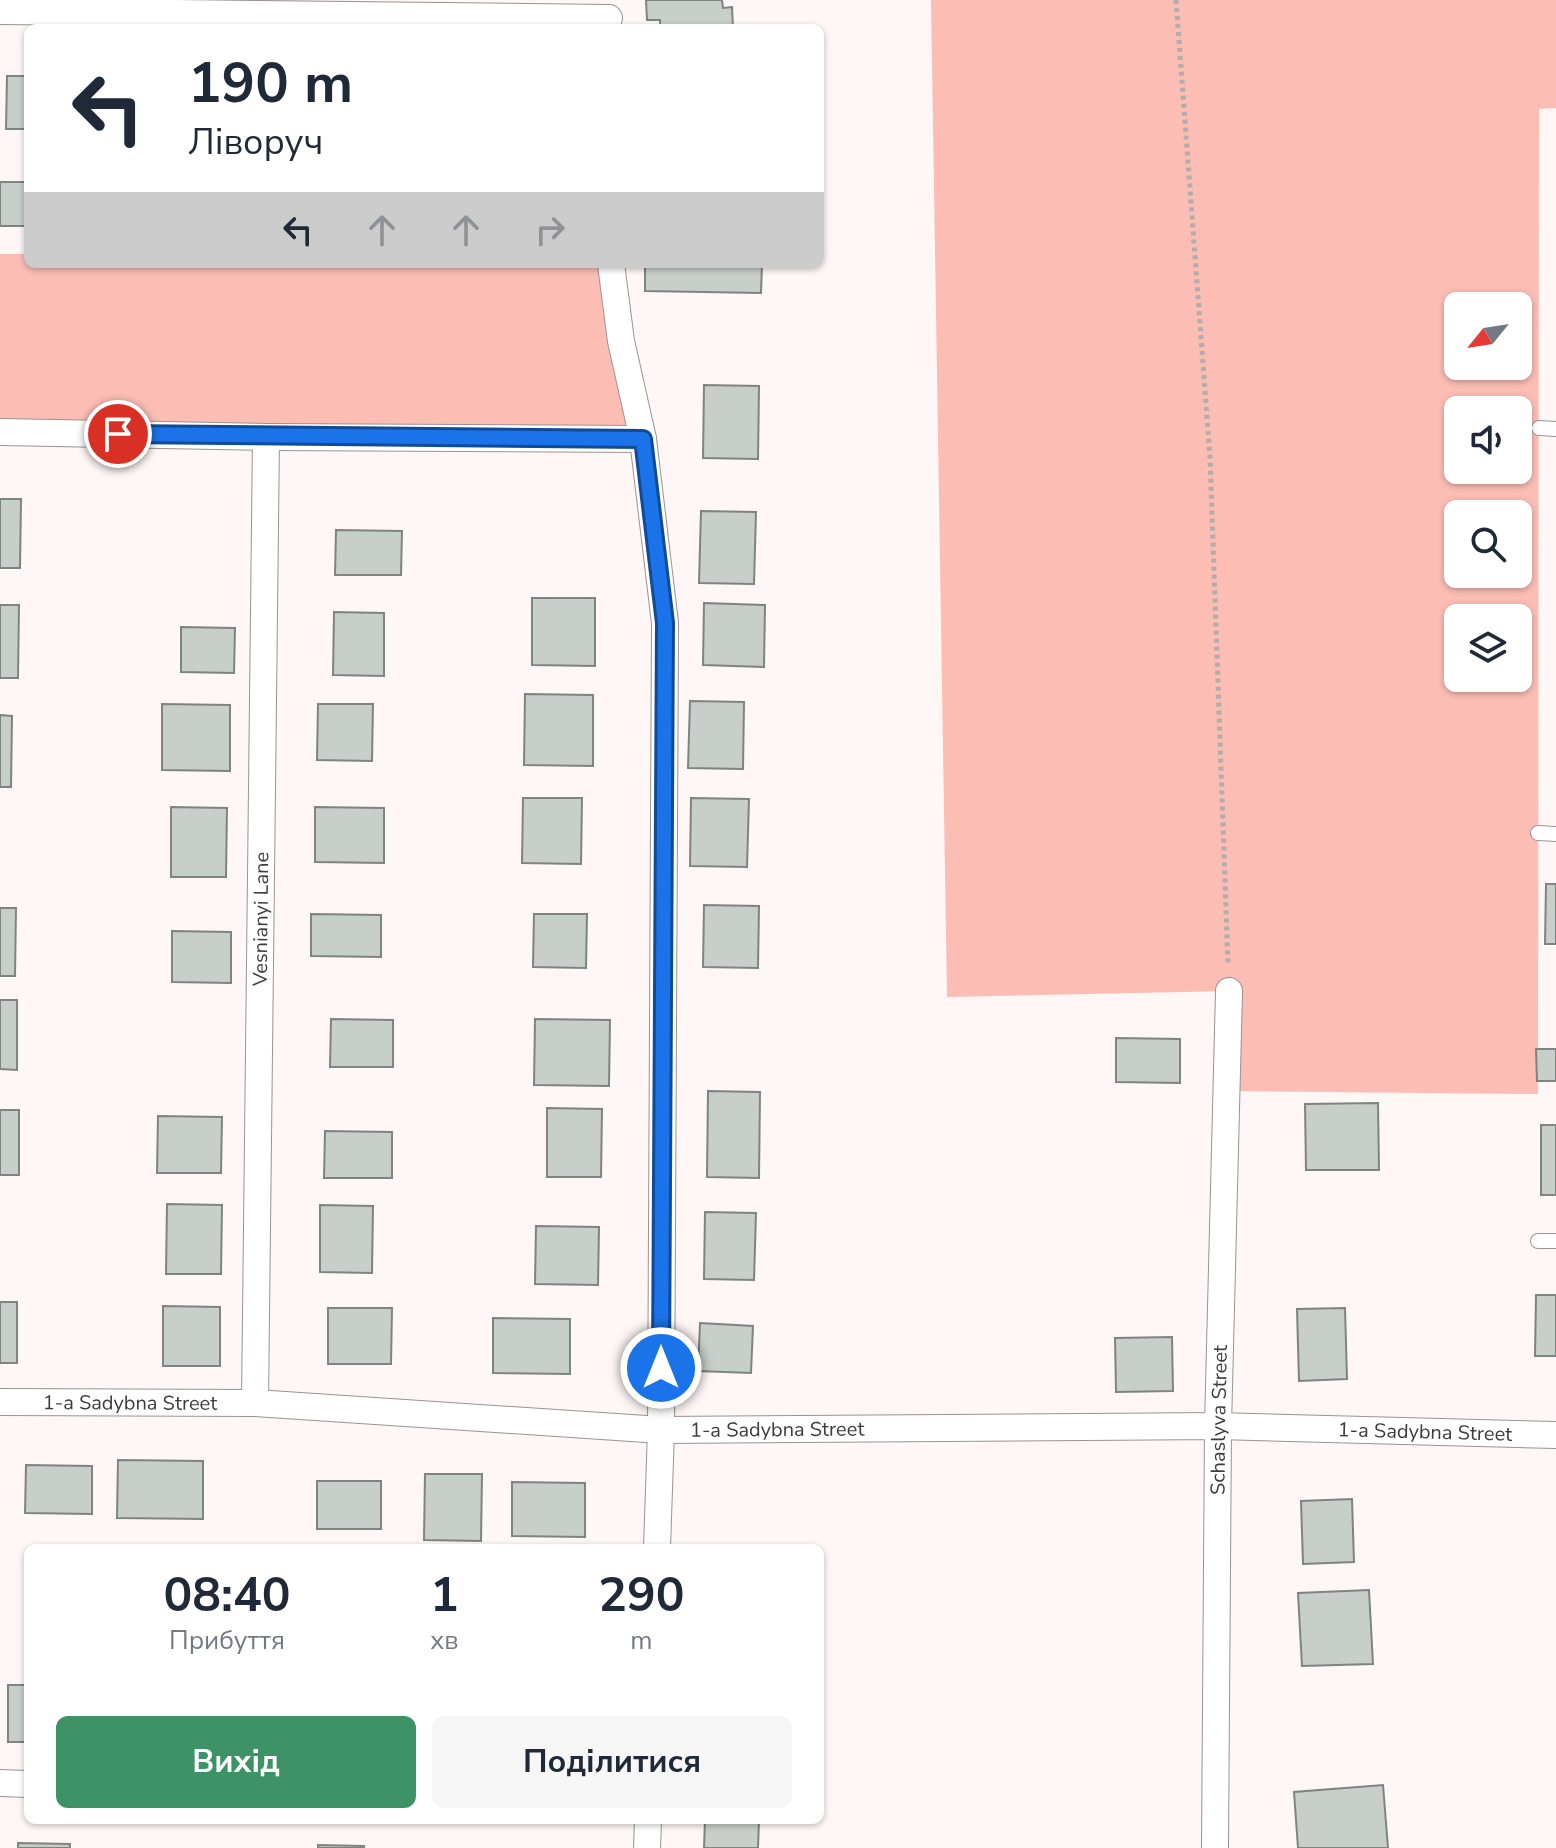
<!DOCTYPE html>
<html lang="uk">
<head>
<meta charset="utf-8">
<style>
  body { margin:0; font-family:"Nunito Sans",sans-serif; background:#f6f6f7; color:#1f2937; height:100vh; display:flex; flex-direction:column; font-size:30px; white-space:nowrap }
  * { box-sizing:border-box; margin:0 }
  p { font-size:26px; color:#747a83 }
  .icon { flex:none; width:44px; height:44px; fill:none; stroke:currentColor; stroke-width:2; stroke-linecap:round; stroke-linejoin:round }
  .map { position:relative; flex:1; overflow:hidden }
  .sheet { position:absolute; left:24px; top:1544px; width:800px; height:280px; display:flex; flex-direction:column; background:#fff; border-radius:12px; box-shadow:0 2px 6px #0004 }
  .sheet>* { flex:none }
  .hud { position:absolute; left:24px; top:24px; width:800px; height:244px; border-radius:12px; box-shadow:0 2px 6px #0004; background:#fff; color:#1f2937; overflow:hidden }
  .needle { width:52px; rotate:240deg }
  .buttons { position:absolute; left:1444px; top:292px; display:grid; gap:16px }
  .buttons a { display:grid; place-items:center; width:88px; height:88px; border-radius:12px; background:#fff; box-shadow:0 2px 6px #0004; font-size:40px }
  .pin { position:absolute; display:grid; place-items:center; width:68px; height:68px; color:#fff; margin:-34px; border:4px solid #fff; border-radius:50%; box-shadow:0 2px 8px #0007 }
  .me { position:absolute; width:88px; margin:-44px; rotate:0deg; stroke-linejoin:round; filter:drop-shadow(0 0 6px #0008) }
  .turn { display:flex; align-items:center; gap:28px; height:168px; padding:0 32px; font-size:36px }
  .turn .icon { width:104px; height:104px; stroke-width:2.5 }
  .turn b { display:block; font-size:56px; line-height:68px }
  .lanes { display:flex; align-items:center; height:76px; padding:0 32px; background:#0003; justify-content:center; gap:40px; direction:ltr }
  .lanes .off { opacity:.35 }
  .eta { display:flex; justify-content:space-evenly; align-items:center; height:136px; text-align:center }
  .eta b { font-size:48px; font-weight:700; line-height:56px }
  .primary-button { display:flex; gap:16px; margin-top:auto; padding:16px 32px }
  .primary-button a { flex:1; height:92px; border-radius:12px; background:#3d9366; color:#fff; font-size:32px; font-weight:700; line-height:92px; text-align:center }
  .primary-button a+a { background:#f6f6f7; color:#1f2937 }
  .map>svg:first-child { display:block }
</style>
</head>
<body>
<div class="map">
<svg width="1556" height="1848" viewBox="0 0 1556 1848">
  <rect width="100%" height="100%" fill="#fef7f6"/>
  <g fill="#fbbdb4" fill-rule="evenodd">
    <path d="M931 0H1556V108L1539 109 1538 1094 1226 1091 1228 991 947 997ZM1458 306H1518V366H1458ZM1458 410H1518V470H1458ZM1458 514H1518V574H1458ZM1458 618H1518V678H1458Z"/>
    <path d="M0 254H28V264H611L643 439 0 432Z"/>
  </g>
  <g fill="#c8ceca" stroke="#7e8480" stroke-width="2">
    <path d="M646 0H722L723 8 732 7 733 28H660V20H647Z"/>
    <path d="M7 76H28V129H6Z"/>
    <rect x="0" y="182" width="28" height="44"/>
    <path d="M645 264H762L761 293 645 291Z"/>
    <path d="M704 385 759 386 758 459 703 458Z"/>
    <path d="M0 499H21L20 568H0Z"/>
    <path d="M701 511 756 512 754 584 699 583Z"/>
    <path d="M336 530 402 531 401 575H335Z"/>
    <path d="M532 598H595V666L532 665Z"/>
    <path d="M704 603 765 605 764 667 703 665Z"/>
    <path d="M0 605H19L18 678H0Z"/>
    <path d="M334 612 384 613V676L333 675Z"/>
    <path d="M181 627 235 628 234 673 181 672Z"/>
    <path d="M525 694 593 695V766L524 765Z"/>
    <path d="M690 701 744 702 743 769 688 768Z"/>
    <path d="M162 704 230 705V771L162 770Z"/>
    <path d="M318 704H373L372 761 317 760Z"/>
    <path d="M0 715 12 716 11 787H0Z"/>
    <path d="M523 798H582L581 864 522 863Z"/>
    <path d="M691 798 749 799 747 867 690 866Z"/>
    <path d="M171 807 227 808 226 877H171Z"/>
    <path d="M315 807 384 808V863L315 862Z"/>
    <path d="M1546 884H1556V944H1545Z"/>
    <path d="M704 905 759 906 758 968 703 967Z"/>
    <path d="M0 908H16L15 976H0Z"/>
    <path d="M311 914 381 915V957L311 956Z"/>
    <path d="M534 914H587L586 968 533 967Z"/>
    <path d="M172 931 231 932V983L172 982Z"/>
    <path d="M0 1000H17V1070L0 1069Z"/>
    <path d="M331 1019 393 1020V1067H330Z"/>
    <path d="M535 1019 610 1020 609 1086 534 1085Z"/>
    <path d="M1116 1038 1180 1039V1083L1116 1082Z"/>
    <path d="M1536 1049H1556V1081H1537Z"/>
    <path d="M708 1091 760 1092 759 1178 707 1177Z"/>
    <path d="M1378 1103 1379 1170H1306L1305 1104Z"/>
    <path d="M547 1108 602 1109 601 1177H547Z"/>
    <rect x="0" y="1110" width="19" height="65"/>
    <path d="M158 1116 222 1117 221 1173H157Z"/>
    <rect x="1541" y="1125" width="15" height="70"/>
    <path d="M325 1131 392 1132V1178H324Z"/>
    <path d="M167 1204 222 1205 221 1274H166Z"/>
    <path d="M320 1205 373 1206 372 1273 320 1272Z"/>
    <path d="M705 1212 756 1213 754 1280 704 1279Z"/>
    <path d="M536 1226 599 1227 598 1285 535 1284Z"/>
    <path d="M1536 1295H1556V1356H1535Z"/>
    <rect x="0" y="1302" width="17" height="61"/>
    <path d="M163 1306 220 1307V1366H163Z"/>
    <path d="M328 1308H392L391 1364H328Z"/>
    <path d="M1345 1308 1347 1379 1299 1381 1297 1309Z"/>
    <path d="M493 1318 570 1319V1374L493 1373Z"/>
    <path d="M700 1323 753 1326 751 1373 698 1371Z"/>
    <path d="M1172 1337 1173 1391 1116 1392 1115 1338Z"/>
    <path d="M118 1460 203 1461V1519L117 1518Z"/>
    <path d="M26 1465 92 1466V1514L25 1513Z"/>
    <path d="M425 1474H482L481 1541 424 1540Z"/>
    <rect x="317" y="1481" width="64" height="48"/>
    <path d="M512 1482 585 1483V1537L512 1536Z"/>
    <path d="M1352 1499 1354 1562 1303 1564 1301 1501Z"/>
    <path d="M1369 1590 1373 1664 1302 1666 1298 1593Z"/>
    <rect x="8" y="1685" width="20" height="57"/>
    <path d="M1383 1785 1388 1848H1298L1294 1792Z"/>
    <path d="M705 1820H759L758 1848H704Z"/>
    <path d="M18 1843 70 1844V1848H18Z"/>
    <path d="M318 1845 364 1846V1848H318Z"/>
  </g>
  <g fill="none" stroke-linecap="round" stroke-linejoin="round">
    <defs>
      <g id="lane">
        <path d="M1539 428 1556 429"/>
        <path d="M1538 833 1556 834"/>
        <path d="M1538 1241H1556"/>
      </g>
      <g id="street">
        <path d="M0 11 609 18"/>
        <path d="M611 264 621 341 643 439 665 623 661 1430 657 1548"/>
        <path d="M0 432 266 437 643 439"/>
        <path id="s1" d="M0 1402 255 1403 661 1430 1218 1426 1556 1435"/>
        <path id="s2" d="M255 1403 266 437"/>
        <path d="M0 1783 28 1784"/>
        <path d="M647 1848 648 1820"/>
        <path id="s3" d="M1215 1848 1218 1426 1229 991"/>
      </g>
    </defs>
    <use href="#lane" stroke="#9a9392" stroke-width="16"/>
    <use href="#street" stroke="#9a9392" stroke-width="28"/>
    <path stroke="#b2adac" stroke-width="5" stroke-dasharray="4 4" stroke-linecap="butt" d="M1176 0 1210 458 1228 965"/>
    <use href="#lane" stroke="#fff" stroke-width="14"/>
    <use href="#street" stroke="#fff" stroke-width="26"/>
  </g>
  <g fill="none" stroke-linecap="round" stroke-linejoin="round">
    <defs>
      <path id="route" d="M118 434 643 439 665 623 661 1368"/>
    </defs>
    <use href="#route" stroke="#114b97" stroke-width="20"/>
    <use href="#route" stroke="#1a73e8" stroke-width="14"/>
  </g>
  <g text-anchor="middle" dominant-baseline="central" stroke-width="6" stroke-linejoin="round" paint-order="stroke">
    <g font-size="20" fill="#3e3c3b" stroke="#fff">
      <text stroke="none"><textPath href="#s2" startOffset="484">Vesnianyi Lane</textPath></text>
      <text stroke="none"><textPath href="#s1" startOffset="130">1-a Sadybna Street</textPath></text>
      <text stroke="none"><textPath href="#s3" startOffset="428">Schaslyva Street</textPath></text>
      <text stroke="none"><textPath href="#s1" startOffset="778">1-a Sadybna Street</textPath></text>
      <text stroke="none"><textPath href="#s1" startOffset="1426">1-a Sadybna Street</textPath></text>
    </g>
  </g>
</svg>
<div class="buttons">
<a><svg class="needle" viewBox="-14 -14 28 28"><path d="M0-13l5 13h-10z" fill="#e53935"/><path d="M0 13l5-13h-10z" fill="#747a83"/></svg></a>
<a><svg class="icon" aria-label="sound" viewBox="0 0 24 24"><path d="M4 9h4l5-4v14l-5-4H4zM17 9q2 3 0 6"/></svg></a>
<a><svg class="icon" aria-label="search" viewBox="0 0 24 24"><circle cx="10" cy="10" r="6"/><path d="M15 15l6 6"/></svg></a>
<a><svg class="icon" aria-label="layers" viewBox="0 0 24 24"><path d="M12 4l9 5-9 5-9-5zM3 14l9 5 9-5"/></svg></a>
</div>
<div class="pin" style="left:118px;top:434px;background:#d93025"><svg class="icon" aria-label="arrive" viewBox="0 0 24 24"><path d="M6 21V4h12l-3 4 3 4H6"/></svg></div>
<svg class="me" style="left:661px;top:1368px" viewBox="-20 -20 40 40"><circle r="17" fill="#1a73e8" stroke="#fff" stroke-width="3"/><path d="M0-11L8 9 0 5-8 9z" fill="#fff"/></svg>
<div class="hud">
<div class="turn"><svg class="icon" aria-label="left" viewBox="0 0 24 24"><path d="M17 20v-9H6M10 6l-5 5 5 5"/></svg><div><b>190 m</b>Ліворуч</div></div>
<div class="lanes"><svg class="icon" aria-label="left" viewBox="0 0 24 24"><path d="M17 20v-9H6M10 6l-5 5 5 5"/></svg><svg class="icon off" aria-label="ahead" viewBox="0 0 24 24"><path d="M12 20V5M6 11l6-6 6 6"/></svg><svg class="icon off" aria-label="ahead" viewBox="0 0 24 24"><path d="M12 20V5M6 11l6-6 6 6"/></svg><svg class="icon off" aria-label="right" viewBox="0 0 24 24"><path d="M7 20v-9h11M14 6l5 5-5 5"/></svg></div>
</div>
<section class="sheet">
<div class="eta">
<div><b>08:40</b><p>Прибуття</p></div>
<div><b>1</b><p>хв</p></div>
<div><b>290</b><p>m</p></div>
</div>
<div class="primary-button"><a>Вихід</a><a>Поділитися</a></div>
</section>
</div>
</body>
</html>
